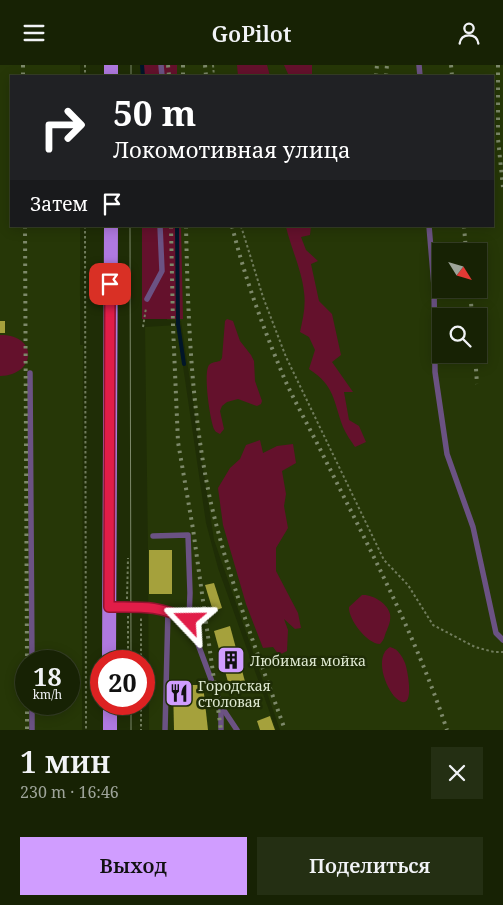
<!DOCTYPE html>
<html lang="ru">
<head>
<meta charset="utf-8">
<style>
  body { margin:0; font-family:"Noto Serif",serif; background:#242f13; color:#f1f3f6; height:100vh; display:flex; flex-direction:column; font-size:19px; white-space:nowrap }
  * { box-sizing:border-box; margin:0 }
  p { font-size:16px; color:#9ea49a }
  .icon { flex:none; width:28px; height:28px; fill:none; stroke:currentColor; stroke-width:2; stroke-linecap:round; stroke-linejoin:round }
  .map { position:relative; height:665px; overflow:hidden }
  .drawer { display:flex; flex-direction:column; background:#172204; flex:1 }
  .drawer>* { flex:none }
  .top-card { position:absolute; left:10px; top:10px; width:484px; height:152px; border-radius:0px; box-shadow:0 2px 12px #0003,0 0 0 1px #363f26; background:#202124; color:#fff; overflow:hidden }
  .needle { width:32px; rotate:127deg }
  .fabs { position:absolute; left:432px; top:178px; display:grid; gap:10px }
  .fabs a { display:grid; place-items:center; width:55px; height:55px; border-radius:0px; background:#172204; box-shadow:0 2px 12px #0003,0 0 0 1px #363f26; font-size:25px }
  .speed { position:absolute; left:15px; top:585px; display:flex; gap:10px; font-size:25px; font-weight:700; text-align:center }
  .speed>* { display:grid; place-content:center; width:65px; height:65px; border-radius:50%; background:#172204; box-shadow:0 2px 12px #0003,0 0 0 1px #363f26; line-height:1 }
  .speed small { font-size:12px; font-weight:400 }
  .speed .limit { border:8px solid #d22; background:#fff; color:#111 }
  .pin { position:absolute; display:grid; place-items:center; width:42px; height:42px; color:#fff; margin:-21px; border-radius:10px; box-shadow:0 2px 8px #0006 }
  .me { position:absolute; width:55px; margin:-28px; rotate:293deg; stroke-linejoin:round; filter:drop-shadow(0 0 4px #0008) }
  .turn { display:flex; align-items:center; gap:18px; height:105px; padding:0 20px; font-size:22px }
  .turn .icon { width:65px; height:65px; stroke-width:2.5 }
  .turn b { display:block; font-size:35px; line-height:42px }
  .then { display:flex; align-items:center; height:48px; padding:0 20px; background:#0003; gap:10px; font-size:19px }
  .round { display:grid; place-items:center; flex:none; width:52px; height:52px; border-radius:0px; background:#242f13 }
  .overview { display:flex; align-items:center; justify-content:space-between; height:85px; padding:0 20px }
  h1 { font-size:30px; font-weight:600; line-height:38px }
  .primary-button { display:flex; gap:10px; margin-top:auto; padding:10px 20px }
  .primary-button a { flex:1; height:58px; border-radius:0px; background:#d09dff; color:#111; font-size:20px; font-weight:600; line-height:58px; text-align:center }
  .primary-button a+a { background:#242f13; color:#f1f3f6 }
  header { display:flex; justify-content:space-between; align-items:center; height:65px; padding:0 20px; background:#172204; font-size:22px; font-weight:600 }
  .map>svg:first-child { display:block }
</style>
</head>
<body>
<header><svg class="icon" aria-label="menu" viewBox="0 0 24 24"><path d="M4 6h16M4 12h16M4 18h16"/></svg>GoPilot<svg class="icon" aria-label="person" viewBox="0 0 24 24"><circle cx="12" cy="8" r="4"/><path d="M4 21q1-7 8-7t8 7"/></svg></header>
<div class="map">
<svg width="503" height="665" viewBox="0 0 503 665">
  <rect width="100%" height="100%" fill="#1f2d06"/>
  <g fill="#263707" fill-rule="evenodd">
    <path d="M0 0H80V11H11V161H80V280H83L82 665H0ZM26 596H69V639H26Z"/>
    <path d="M163 0H503V665H280L214 475 181 256 167 255 166 161H492V11H163ZM441 186H479V224H441ZM441 251H479V289H441Z"/>
    <path d="M177 260 206 458 218 503 276 665H149L148 485 145 262Z"/>
  </g>
  <g fill="#64112c">
    <rect x="142" y="0" width="35" height="11"/>
    <path d="M237 0H267L270 11H238Z"/>
    <path d="M284 0H312V11H289Z"/>
    <path d="M142 161H181L183 254H142Z"/>
    <path d="M288 161H311L310 170 301 172 306 185 318 196 311 199 319 236 332 249 341 290 332 297 353 327H344L349 355 359 361 366 377 355 382C351 376 346 369 343 362 333 335 335 321 309 304L315 285 309 272 300 267C303 253 306 241 304 227 302 206 291 183 286 162Z"/>
    <path d="M227 254 233 256 240 276 251 290 254 296 255 316 262 336 261 339 257 341 238 334 227 337 222 341 220 346 224 364 220 369C217 367 216 368 214 364 210 355 203 308 209 300 212 297 216 297 220 296L222 293 225 256Z"/>
    <path d="M0 270C38 269 37 310 0 311Z"/>
    <path d="M260 375 263 388 277 381 293 379 296 398 282 406 286 429 284 441 288 463 276 483V506L298 548 301 563 295 564 284 554 288 565 287 586 279 590 273 582 263 583 246 539 223 460 218 423 230 403 240 394 246 380Z"/>
    <path d="M362 530C373 529 388 539 390 549 391 555 389 560 387 565 384 571 385 574 380 579 367 579 348 554 349 542Z"/>
    <path d="M390 582C398 584 402 591 405 598 408 606 416 651 396 633 385 623 374 591 390 582Z"/>
  </g>
  <g fill="none" stroke-linecap="round" stroke-linejoin="round">
    <g stroke="#011629" stroke-width="4">
      <path d="M142 0 143 11"/>
      <path d="M177 161 178 259 184 299"/>
    </g>
  </g>
  <g fill="#a5a13c">
    <rect x="0" y="256" width="5" height="12"/>
    <rect x="149" y="485" width="23" height="44"/>
    <path d="M214 518 222 543 213 546 205 520Z"/>
    <path d="M230 561 247 624 231 628 214 566Z"/>
    <path d="M173 620H203L208 665H174Z"/>
    <path d="M270 651 275 665H260L257 656Z"/>
  </g>
  <g fill="none" stroke-linecap="round" stroke-linejoin="round">
    <g stroke="#717d5d" stroke-width="2" stroke-dasharray="2.5 2.5" stroke-linecap="butt">
      <path d="M85 0V11"/>
      <path d="M213 0 214 11"/>
      <path d="M85 161 86 665"/>
      <path d="M241 161 263 232 286 292 384 495 408 520 433 560 475 582 494 587H503"/>
      <path d="M143 262 146 243"/>
      <path d="M127 534 128 493"/>
      <path d="M128 551V596"/>
      <path d="M141 596V552"/>
      <path d="M141 639V665"/>
    </g>
    <g stroke="#6b5283" stroke-width="5.5">
      <path d="M161 0 162 11"/>
      <path d="M419 0 420 11"/>
      <path d="M429 161 434 221 435 307 447 389 473 462 496 568 503 575"/>
      <path d="M147 234 162 206 160 161"/>
      <path d="M30 308 32 596"/>
      <path d="M153 471 188 470 190 528 189 555"/>
      <path d="M109 542H149L168 545 189 555 221 641 237 665"/>
      <path d="M32 639V665"/>
      <path d="M165 665 168 545"/>
      <path d="M221 665V641"/>
    </g>
    <g stroke="#af79df" stroke-width="14">
      <path d="M111 11V0"/>
      <path d="M109 596 111 161"/>
      <path d="M110 639V665"/>
    </g>
    <g stroke="#7d896a" stroke-width="1">
      <path d="M131 11V0"/>
      <path d="M130 161 131 596"/>
      <path d="M131 665V639"/>
    </g>
    <g stroke="#7d896a" stroke-width="4" stroke-dasharray="2.5 5" stroke-linecap="butt">
      <path d="M23 0V11"/>
      <path d="M168 0 169 11"/>
      <path d="M183 0V11"/>
      <path d="M205 0 206 11"/>
      <path d="M451 0 452 11"/>
      <path d="M498 0V74L503 122"/>
      <path d="M376 11 377 0"/>
      <path d="M386 11 387 0"/>
      <path d="M25 161 27 596"/>
      <path d="M171 161 173 261 178 377 193 464 221 665"/>
      <path d="M186 161C188 253 191 344 210 434 228 513 258 589 285 665"/>
      <path d="M232 161C245 214 264 265 285 315 296 339 309 362 321 386 366 477 415 568 447 665"/>
      <path d="M464 161 466 186"/>
      <path d="M470 224 472 251"/>
      <path d="M475 289 477 319"/>
      <path d="M27 639V665"/>
    </g>
  </g>
  <g fill="none" stroke-linecap="round" stroke-linejoin="round">
    <defs>
      <path id="route" d="M110 219 109 542C143 542 157 540 189 555"/>
    </defs>
    <use href="#route" stroke="#92132f" stroke-width="12"/>
    <use href="#route" stroke="#e11d48" stroke-width="9"/>
  </g>
  <defs>
    <symbol id="building-square" viewBox="-11 -11 22 22"><rect x="-9" y="-9" width="18" height="18" rx="4" fill="#d09dff" stroke="#1f2d06"/><path d="M-4-6H4V6H1V3H-1V6H-4ZM-2.5-4.3h1.7v1.8h-1.7ZM.8-4.3h1.7v1.8H.8ZM-2.5-1h1.7V.8h-1.7ZM.8-1h1.7V.8H.8Z" fill="#111"/></symbol>
    <symbol id="restaurant-square" viewBox="-11 -11 22 22"><rect x="-9" y="-9" width="18" height="18" rx="4" fill="#d09dff" stroke="#1f2d06"/><path d="M-5-6h1v4h1v-4h1v4h1v-4h1v5L-1.5 .5V6h-2V.5L-5-1ZM5-6V6H3V1.5H1.5Q1.5-4 5-6Z" fill="#111"/></symbol>
  </defs>
  <g fill-rule="evenodd">
    <use href="#building-square" x="215" y="579" width="32" height="32"/>
    <use href="#restaurant-square" x="163" y="612" width="32" height="32"/>
  </g>
  <g text-anchor="middle" dominant-baseline="central" stroke-width="5" stroke-linejoin="round" paint-order="stroke">
    <g font-size="14" fill="#dee8d1" stroke="#1f2d06" text-anchor="start">
      <text x="250" y="595">Любимая мойка</text>
      <text x="198" y="620">Городская<tspan x="198" dy="16">столовая</tspan></text>
    </g>
  </g>
</svg>
<div class="fabs">
<a><svg class="needle" viewBox="-14 -14 28 28"><path d="M0-13l5 13h-10z" fill="#e53935"/><path d="M0 13l5-13h-10z" fill="#9ea49a"/></svg></a>
<a><svg class="icon" aria-label="search" viewBox="0 0 24 24"><circle cx="10" cy="10" r="6"/><path d="M15 15l6 6"/></svg></a>
</div>
<div class="speed"><div>18<small>km/h</small></div><div class="limit">20</div></div>
<div class="pin" style="left:110px;top:219px;background:#d93025"><svg class="icon" aria-label="arrive" viewBox="0 0 24 24"><path d="M6 21V4h12l-3 4 3 4H6"/></svg></div>
<svg class="me" style="left:189px;top:555px" viewBox="-20 -20 40 40"><path d="M0-17L14 15 0 8-14 15z" fill="#e11d48" stroke="#fff" stroke-width="4"/></svg>
<div class="top-card">
<div class="turn"><svg class="icon" aria-label="right" viewBox="0 0 24 24"><path d="M7 20v-9h11M14 6l5 5-5 5"/></svg><div><b>50 m</b>Локомотивная улица</div></div>
<div class="then">Затем<svg class="icon" aria-label="arrive" viewBox="0 0 24 24"><path d="M6 21V4h12l-3 4 3 4H6"/></svg></div>
</div>
</div>
<section class="drawer">
<div class="overview"><div><h1>1 мин</h1><p>230 m · 16:46</p></div><a class="round"><svg class="icon" aria-label="close" viewBox="0 0 24 24"><path d="M6 6l12 12M18 6L6 18"/></svg></a></div>
<div class="primary-button"><a>Выход</a><a>Поделиться</a></div>
</section>
</body>
</html>
